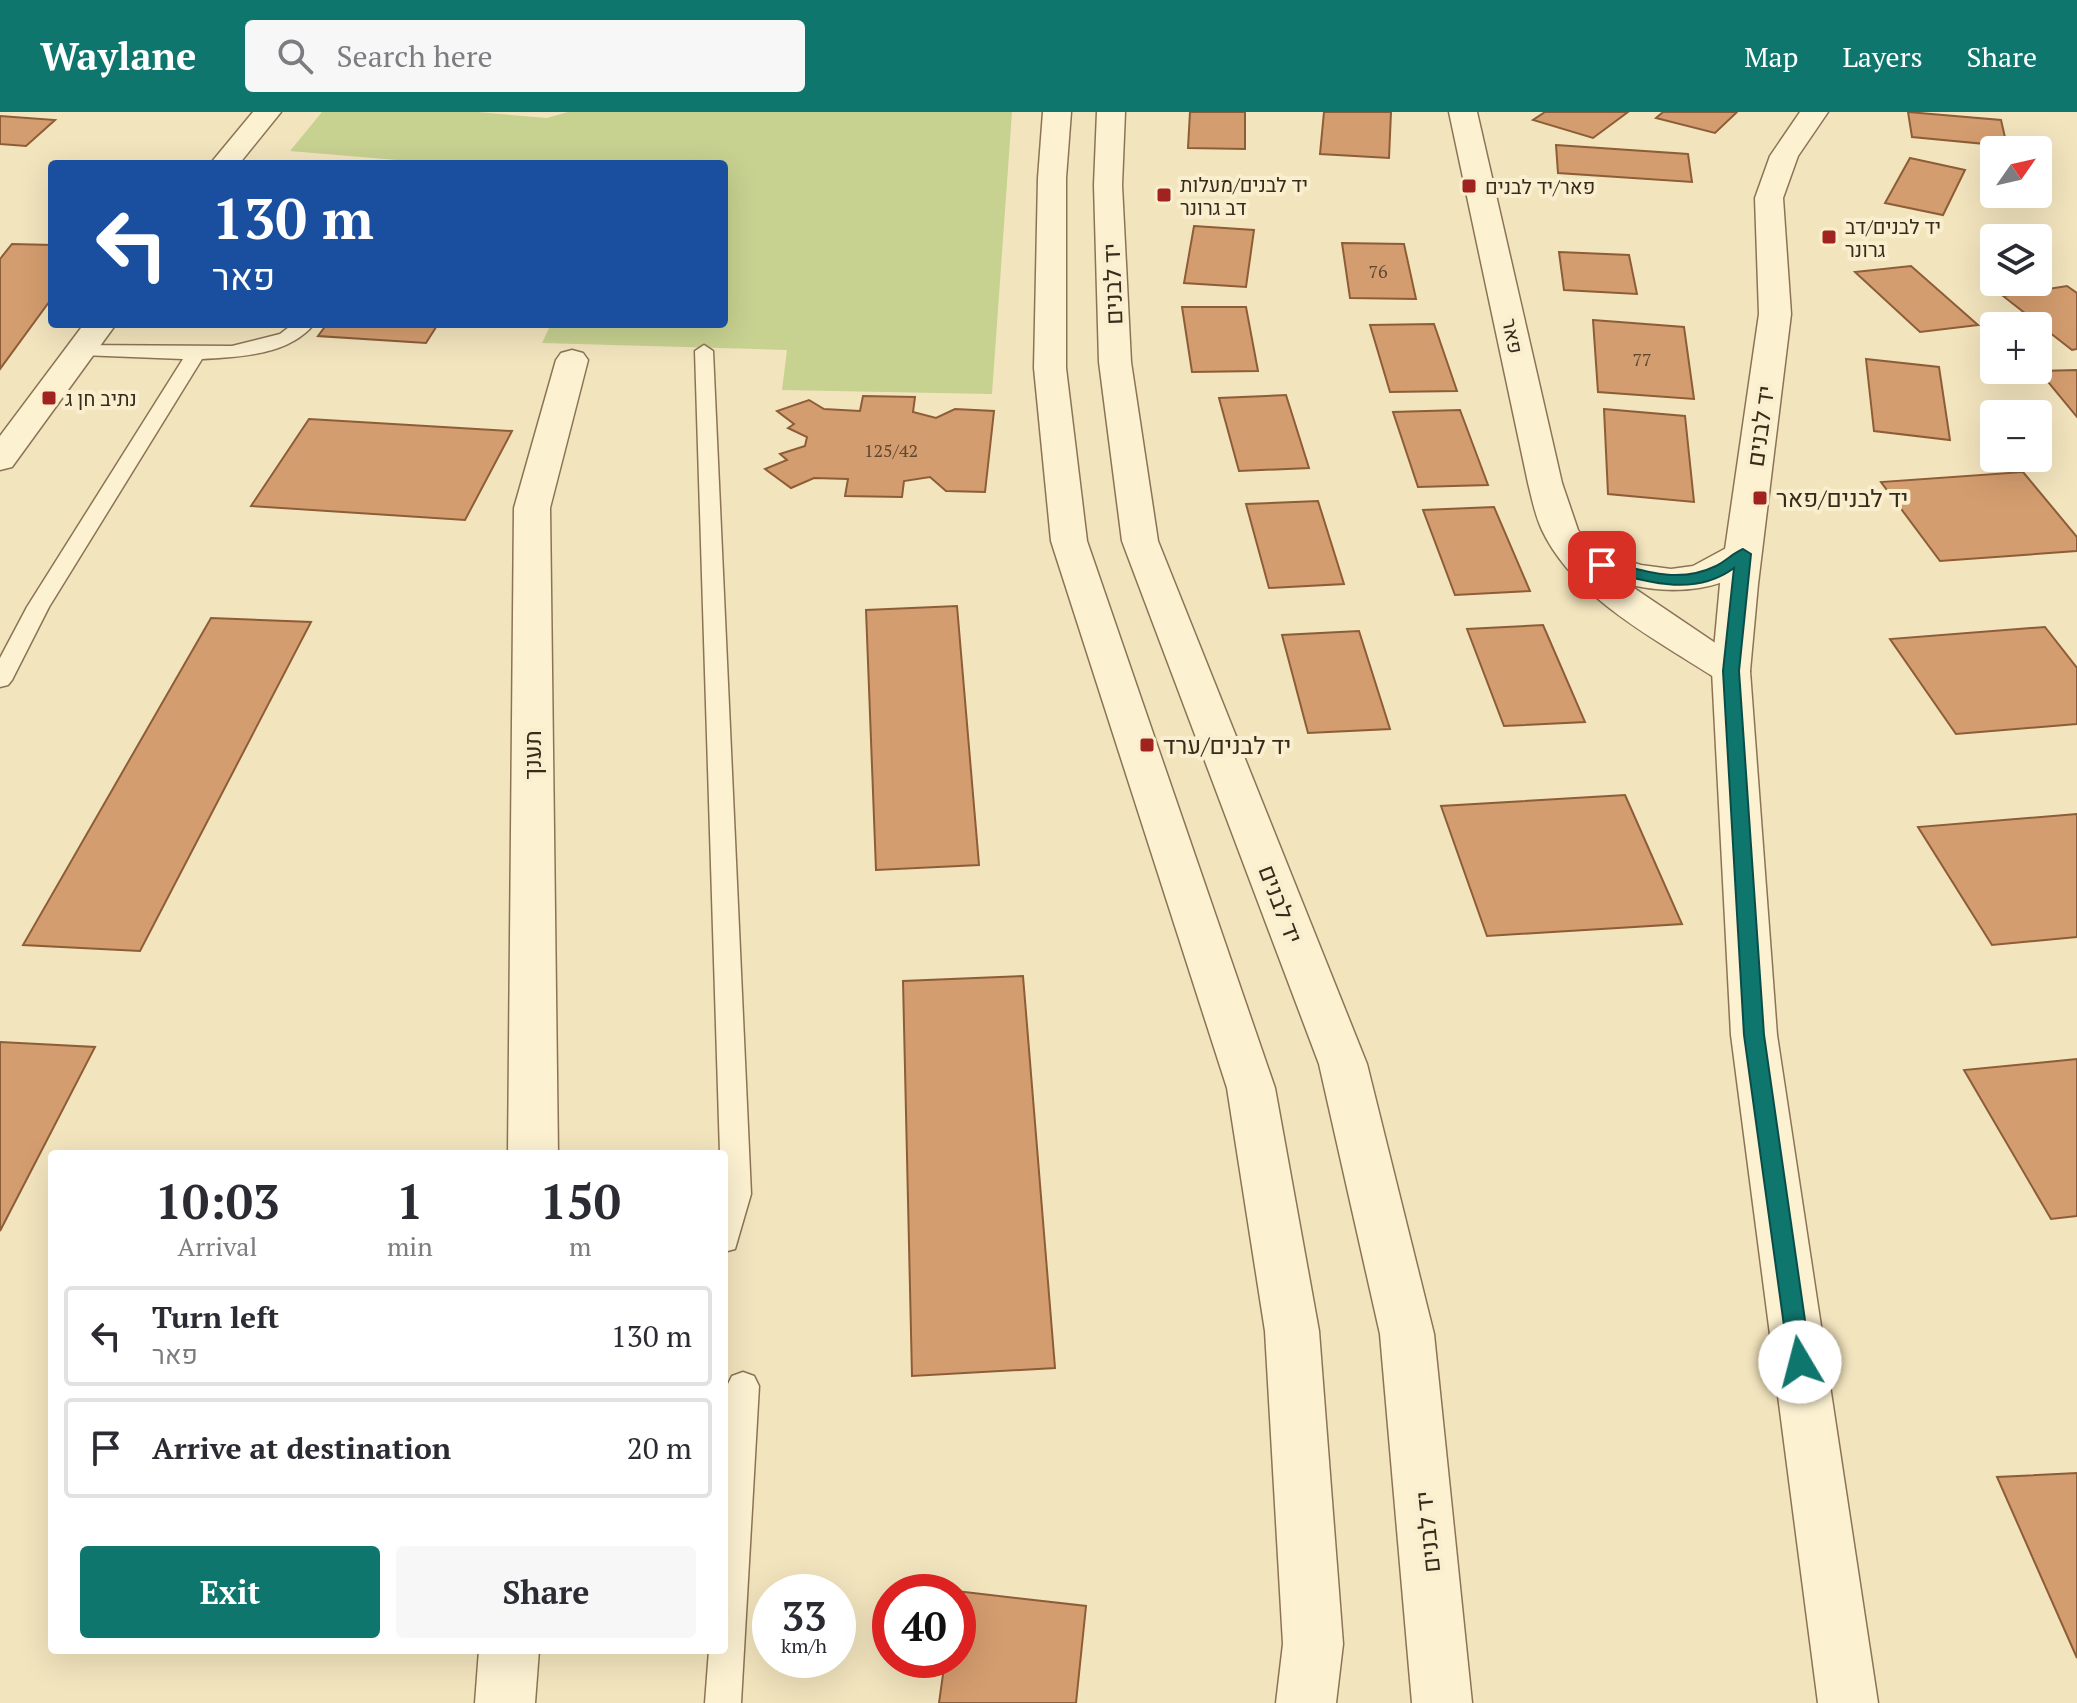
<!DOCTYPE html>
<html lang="en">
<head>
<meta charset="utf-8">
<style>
  body { margin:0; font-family:"PT Serif",Heebo,serif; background:#f7f7f7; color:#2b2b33; height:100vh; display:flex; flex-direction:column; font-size:30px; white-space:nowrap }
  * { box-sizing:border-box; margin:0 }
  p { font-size:26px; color:#7c7c81 }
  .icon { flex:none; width:44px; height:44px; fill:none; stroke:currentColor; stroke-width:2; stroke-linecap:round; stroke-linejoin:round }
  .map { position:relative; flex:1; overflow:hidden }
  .panel { position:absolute; left:48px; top:1038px; width:680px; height:504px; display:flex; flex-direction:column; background:#fff; border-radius:8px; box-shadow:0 8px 32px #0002 }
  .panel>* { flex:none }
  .hud { position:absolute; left:48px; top:48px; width:680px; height:168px; border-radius:8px; box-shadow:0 8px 32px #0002; background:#1a4fa0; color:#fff; overflow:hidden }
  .needle { width:52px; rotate:56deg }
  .buttons { position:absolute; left:1980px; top:24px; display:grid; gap:16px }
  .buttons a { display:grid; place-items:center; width:72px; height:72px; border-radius:8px; background:#fff; box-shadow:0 8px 32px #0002; font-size:40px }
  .speed { position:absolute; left:752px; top:1462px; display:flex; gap:16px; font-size:40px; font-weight:700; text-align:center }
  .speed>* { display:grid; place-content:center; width:104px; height:104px; border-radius:50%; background:#fff; box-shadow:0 8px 32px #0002; line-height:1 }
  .speed small { font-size:20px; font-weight:400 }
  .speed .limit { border:12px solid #d22; background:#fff; color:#111 }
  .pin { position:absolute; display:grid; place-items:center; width:68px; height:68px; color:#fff; margin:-34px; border-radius:16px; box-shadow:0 4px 12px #0006 }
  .me { position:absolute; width:88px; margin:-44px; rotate:352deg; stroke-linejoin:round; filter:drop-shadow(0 0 6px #0008) }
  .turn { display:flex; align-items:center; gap:28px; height:168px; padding:0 32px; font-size:36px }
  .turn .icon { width:104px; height:104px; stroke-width:2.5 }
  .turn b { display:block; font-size:56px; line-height:68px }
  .eta { display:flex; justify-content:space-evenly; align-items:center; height:136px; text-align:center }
  .eta b { font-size:48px; font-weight:700; line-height:56px }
  .button { display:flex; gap:16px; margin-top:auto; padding:16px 32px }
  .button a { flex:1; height:92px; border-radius:8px; background:#0f766e; color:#fff; font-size:32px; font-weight:700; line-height:92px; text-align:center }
  .button a+a { background:#f7f7f7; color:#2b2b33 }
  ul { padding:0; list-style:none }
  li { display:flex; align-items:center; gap:24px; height:100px; margin:0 16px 12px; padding:0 16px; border:4px solid #e1e1e2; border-radius:8px }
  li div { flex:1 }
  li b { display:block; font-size:30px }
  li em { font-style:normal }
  header { display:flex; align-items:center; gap:48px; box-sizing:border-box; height:112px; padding:0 40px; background:#0f766e; color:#fff }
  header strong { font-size:38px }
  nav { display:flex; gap:44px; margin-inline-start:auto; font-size:28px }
  .search { width:560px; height:72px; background:#f7f7f7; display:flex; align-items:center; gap:20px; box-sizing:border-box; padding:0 28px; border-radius:8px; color:#7c7c81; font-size:30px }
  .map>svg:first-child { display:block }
</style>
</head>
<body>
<header>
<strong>Waylane</strong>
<div class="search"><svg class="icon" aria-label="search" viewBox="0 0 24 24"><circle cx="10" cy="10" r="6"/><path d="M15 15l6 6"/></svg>Search here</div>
<nav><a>Map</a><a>Layers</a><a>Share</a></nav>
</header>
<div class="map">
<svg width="2077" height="1591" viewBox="0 0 2077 1591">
  <rect width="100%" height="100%" fill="#f2e4bd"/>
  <path fill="#c7d190" d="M322 0H477L547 6 568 0H1012L992 282 782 278 787 238 542 231 551 212H724V52H444L290 39Z"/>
  <g fill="#d49d6f" stroke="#8d5d38" stroke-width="2">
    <path d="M1190 0H1245V37L1188 36Z"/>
    <path d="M1324 0H1391L1389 46 1320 42Z"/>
    <path d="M1545 0H1628L1593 26 1533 8Z"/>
    <path d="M1663 0H1737L1715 21 1656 6Z"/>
    <path d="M1908 0 2001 8 2007 34 1912 25Z"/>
    <path d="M0 4 55 8 26 34 0 32Z"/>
    <path d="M1556 33 1688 42 1692 70 1558 61Z"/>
    <path d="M1910 46 1965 58 1943 103 1885 91Z"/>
    <path d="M1194 114 1254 118 1246 175 1184 171Z"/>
    <path d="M1342 131 1404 132 1416 187 1350 186Z"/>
    <path d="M12 132 52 133V186L0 257V147Z"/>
    <path d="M1559 140 1629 143 1637 182 1564 178Z"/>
    <path d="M1911 154 1978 213 1920 220 1855 160Z"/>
    <path d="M2067 174 2077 181V237L2072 238 2003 184Z"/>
    <path d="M1182 195H1246L1258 259 1192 260Z"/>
    <path d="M1593 208 1684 215 1694 287 1598 280Z"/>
    <path d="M327 212H438L426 231 318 224Z"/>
    <path d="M1434 212 1457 279 1390 280 1370 213Z"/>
    <path d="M1866 247 1939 255 1950 328 1874 319Z"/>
    <path d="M2077 258V305L2039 259Z"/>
    <path d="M1286 283 1309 356 1239 359 1219 286Z"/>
    <path d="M863 284 915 285 913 300 936 306 955 297 994 299 985 380 946 379 930 365 904 369 902 385 845 384 848 367 814 366 791 376 765 357 787 348 780 342 805 334 807 325 788 316 794 312 777 299 809 288 824 297 860 299Z"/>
    <path d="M1604 297 1685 304 1694 390 1608 382Z"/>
    <path d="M1460 298 1488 373 1418 375 1393 300Z"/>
    <path d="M309 307 512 319 465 408 251 394Z"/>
    <path d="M2023 360 2077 425V439L1940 449 1881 370Z"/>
    <path d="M1318 389 1344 472 1269 476 1246 392Z"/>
    <path d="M1494 395 1530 479 1455 483 1423 398Z"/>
    <path d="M957 494 979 753 876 758 866 498Z"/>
    <path d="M211 506 311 510 140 839 23 833Z"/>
    <path d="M1543 513 1585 610 1504 614 1467 517Z"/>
    <path d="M2045 515 2077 556V612L1956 622 1890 527Z"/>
    <path d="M1359 519 1390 617 1308 621 1282 523Z"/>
    <path d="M1625 683 1682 812 1487 824 1441 694Z"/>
    <path d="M2077 702V825L1992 833 1918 715Z"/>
    <path d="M1023 864 1055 1256 912 1264 903 869Z"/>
    <path d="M0 930 95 935 0 1119Z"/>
    <path d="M2077 947V1104L2051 1107 1964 958Z"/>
    <path d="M2077 1361V1546L1997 1365Z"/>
    <path d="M956 1479 1086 1494 1076 1591H939L945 1548H958Z"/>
  </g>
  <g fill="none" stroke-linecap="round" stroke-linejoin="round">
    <defs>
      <g id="service">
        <path d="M293 212H314C289 243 240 245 202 247L49 495 12 568 8 573 0 575V546L27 495 183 247 81 243 72 237 74 233 232 234 280 222Z"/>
        <path d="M704 233 713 239 751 1082 735 1137 724 1140V1042H720L695 239Z"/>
        <path d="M743 1260 754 1264 759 1274 741 1591H705L709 1538H724V1317L727 1274 732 1264Z"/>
      </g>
      <g id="minor">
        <path d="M253 0H281L239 52H210Z"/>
        <path d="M1449 0H1477L1562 371 1578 418 1593 439 1641 453 1671 457 1693 454 1730 434 1743 431 1756 434 1761 442C1734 481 1670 483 1628 472L1745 551 1750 559 1745 567 1731 571 1717 567C1657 528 1574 486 1542 418 1535 403 1532 387 1528 371Z"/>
        <path d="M84 212H116L12 355 0 358V324Z"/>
        <path d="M572 238 583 241 588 248 550 396 558 1042H508L514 396 556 248 561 241Z"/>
        <path d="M479 1538H539L535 1591H475Z"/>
      </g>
      <g id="tertiary">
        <path d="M1043 0H1071L1066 66V256L1087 429 1275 976 1319 1219 1343 1532 1336 1591H1276L1283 1532 1265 1219 1227 976 1051 429 1034 256 1038 66Z"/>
        <path d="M1097 0H1125L1122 73 1131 250 1158 429 1367 952 1434 1222 1472 1591H1412L1380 1222 1319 952 1122 429 1099 250 1094 73Z"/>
        <path d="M1800 0H1828L1798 44 1783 86 1791 202 1758 472 1750 559 1777 923 1878 1591H1818L1731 923 1712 559 1720 472 1759 202 1755 86 1770 44Z"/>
      </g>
    </defs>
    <use href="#service" stroke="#8b7455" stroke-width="3"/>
    <use href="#minor" stroke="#8b7455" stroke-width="3"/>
    <use href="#tertiary" stroke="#8b7455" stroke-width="3"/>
    <use href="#service" fill="#fcf1d1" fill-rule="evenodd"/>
    <use href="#minor" fill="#fcf1d1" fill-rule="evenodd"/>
    <use href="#tertiary" fill="#fcf1d1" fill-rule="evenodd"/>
  </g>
  <path fill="#0f766e" stroke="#0a4d48" stroke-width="2" d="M1743 437 1751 442 1739 559 1764 923 1811 1250 1808 1257 1800 1260 1792 1257 1789 1250 1744 923 1723 559 1734 456C1692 487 1642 468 1597 456L1595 453 1602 448C1642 458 1677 473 1716 454 1726 449 1733 441 1743 437Z"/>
  <g fill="#a0231f" stroke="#f9eecd" stroke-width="3">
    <rect x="1461" y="66" width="16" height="16" rx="4"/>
    <rect x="1156" y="75" width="16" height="16" rx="4"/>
    <rect x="1821" y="117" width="16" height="16" rx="4"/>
    <rect x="41" y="278" width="16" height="16" rx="4"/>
    <rect x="1752" y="378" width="16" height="16" rx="4"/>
    <rect x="1139" y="625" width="16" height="16" rx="4"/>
  </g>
  <g text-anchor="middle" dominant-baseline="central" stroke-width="8" stroke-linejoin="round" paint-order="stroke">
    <g font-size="18" fill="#604830">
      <text x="1378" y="159">76</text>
      <text x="1642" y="247">77</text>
      <text x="891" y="338">125/42</text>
    </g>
    <g font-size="20" fill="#392b1b" stroke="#f9eecd" text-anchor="start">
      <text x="1180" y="72">יד לבנים/מעלות<tspan x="1180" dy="23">דב גרונר</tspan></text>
      <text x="1485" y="74">פאר/יד לבנים</text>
      <text x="1845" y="114">יד לבנים/דב<tspan x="1845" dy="23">גרונר</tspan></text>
      <text x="65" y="286">נתיב חן ג</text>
    </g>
    <g font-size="20" fill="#392b1b" stroke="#f9eecd">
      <text transform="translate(1513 224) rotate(78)">פאר</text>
    </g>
    <g font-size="24" fill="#392b1b" stroke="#f9eecd">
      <text transform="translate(1112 172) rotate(-92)">יד לבנים</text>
      <text transform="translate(1760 314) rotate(-82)">יד לבנים</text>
      <text transform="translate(532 643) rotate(-90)">תענך</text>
      <text transform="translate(1281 792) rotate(69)">יד לבנים</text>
      <text transform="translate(1427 1420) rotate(-96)">יד לבנים</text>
    </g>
    <g font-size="24" fill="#392b1b" stroke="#f9eecd" text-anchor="start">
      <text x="1776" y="386">יד לבנים/פאר</text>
      <text x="1163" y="633">יד לבנים/ערד</text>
    </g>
  </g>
</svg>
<div class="buttons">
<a><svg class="needle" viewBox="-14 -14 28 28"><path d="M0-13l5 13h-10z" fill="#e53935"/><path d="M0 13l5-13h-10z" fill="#7c7c81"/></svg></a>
<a><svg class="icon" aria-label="layers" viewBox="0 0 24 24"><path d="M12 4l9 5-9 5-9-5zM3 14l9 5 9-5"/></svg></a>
<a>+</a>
<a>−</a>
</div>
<div class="speed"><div>33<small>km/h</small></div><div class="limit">40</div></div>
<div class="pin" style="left:1602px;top:453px;background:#d93025"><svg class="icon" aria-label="arrive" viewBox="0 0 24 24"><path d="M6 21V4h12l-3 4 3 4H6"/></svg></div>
<svg class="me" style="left:1800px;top:1250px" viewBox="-20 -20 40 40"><circle r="19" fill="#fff"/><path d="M0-13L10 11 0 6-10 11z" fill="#0f766e"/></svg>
<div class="hud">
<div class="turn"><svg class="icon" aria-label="left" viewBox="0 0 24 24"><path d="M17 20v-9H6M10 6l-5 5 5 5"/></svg><div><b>130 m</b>פאר</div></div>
</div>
<section class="panel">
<div class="eta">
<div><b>10:03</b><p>Arrival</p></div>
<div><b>1</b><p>min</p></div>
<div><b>150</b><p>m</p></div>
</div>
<ul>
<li><svg class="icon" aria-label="left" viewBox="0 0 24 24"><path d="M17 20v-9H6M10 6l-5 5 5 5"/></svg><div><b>Turn left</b><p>פאר</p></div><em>130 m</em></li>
<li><svg class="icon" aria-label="arrive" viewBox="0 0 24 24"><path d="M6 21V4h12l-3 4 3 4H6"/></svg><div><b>Arrive at destination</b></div><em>20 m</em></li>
</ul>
<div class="button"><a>Exit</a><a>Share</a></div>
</section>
</div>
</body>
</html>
